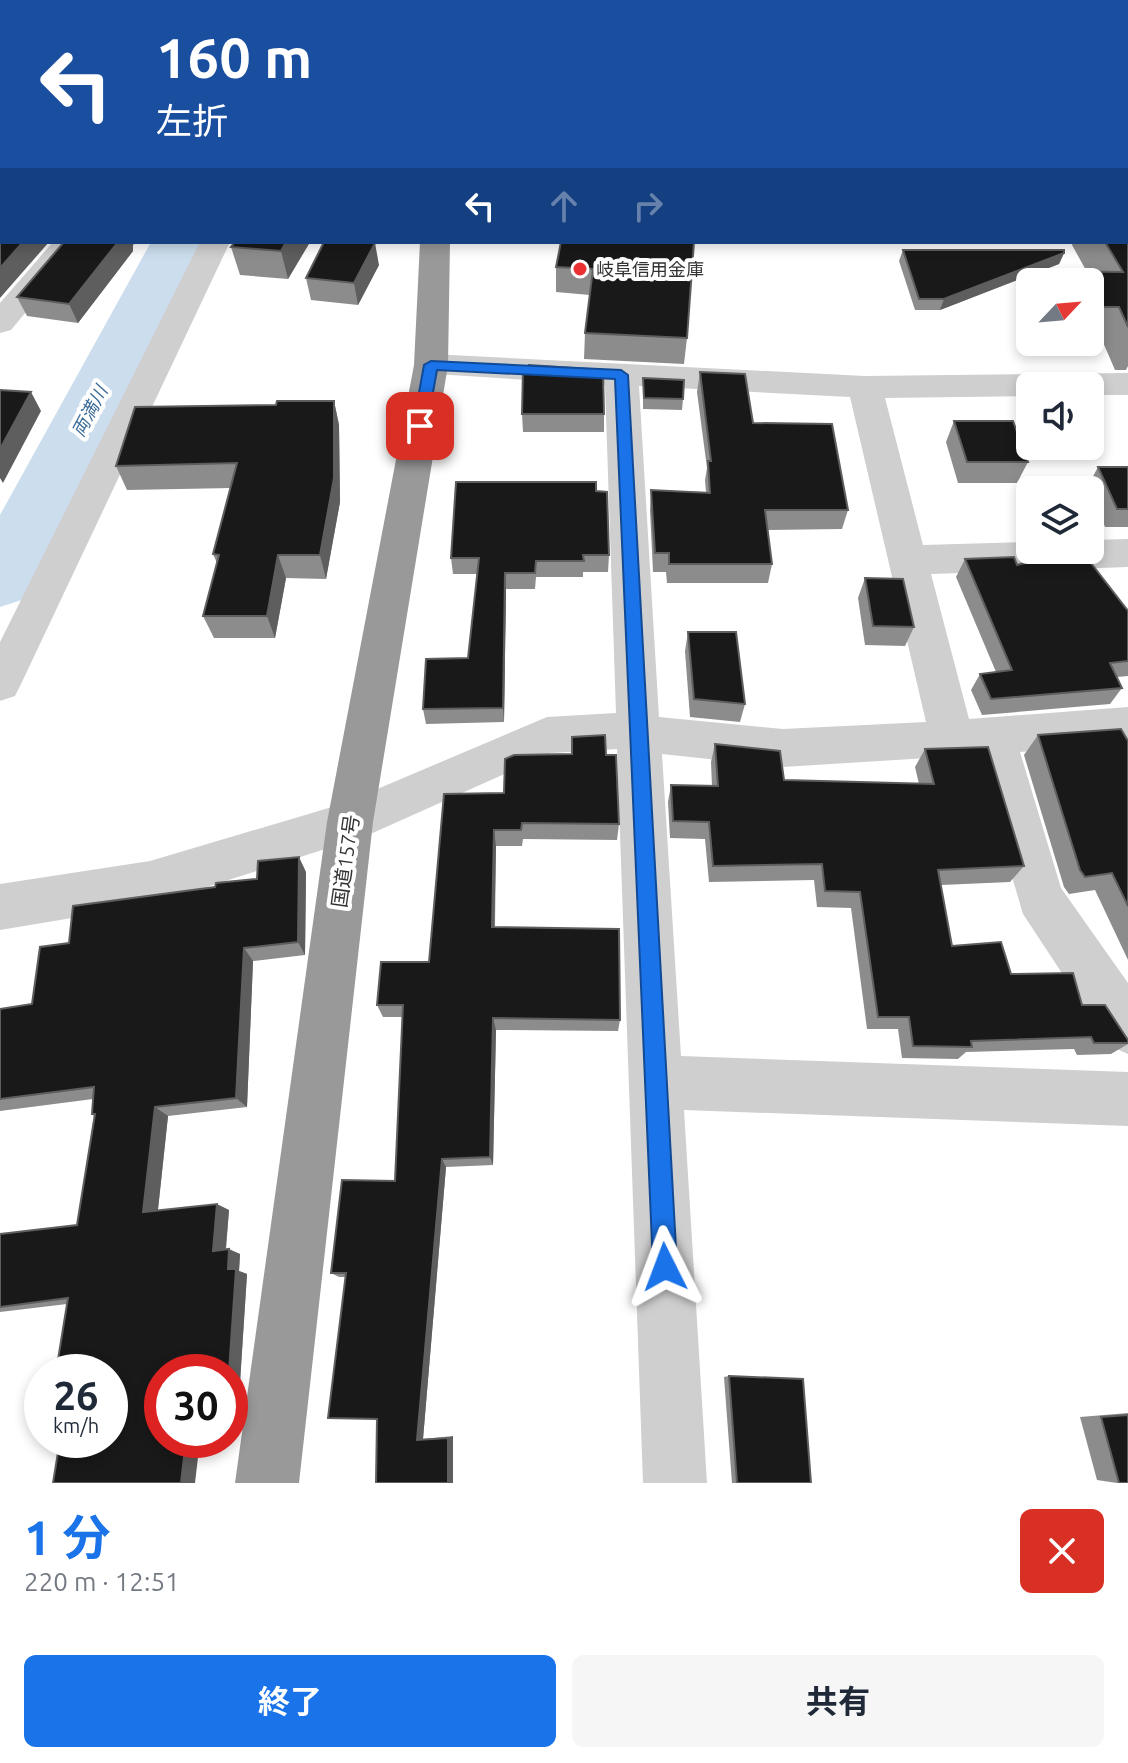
<!DOCTYPE html>
<html lang="ja">
<head>
<meta charset="utf-8">
<style>
  body { margin:0; font-family:Ubuntu,"Noto Sans JP",sans-serif; background:#f6f6f7; color:#1f2937; height:100vh; display:flex; flex-direction:column; font-size:30px; white-space:nowrap }
  * { box-sizing:border-box; margin:0 }
  p { font-size:26px; color:#747a83 }
  .icon { flex:none; width:44px; height:44px; fill:none; stroke:currentColor; stroke-width:2; stroke-linecap:round; stroke-linejoin:round }
  .map { position:relative; height:1483px; overflow:hidden }
  .sheet { display:flex; flex-direction:column; background:#fff; flex:1 }
  .sheet>* { flex:none }
  .guide { position:absolute; left:0px; top:0px; width:1128px; height:244px; box-shadow:0 4px 12px #0003; background:#1a4fa0; color:#fff; overflow:hidden }
  .needle { width:52px; rotate:64deg }
  .buttons { position:absolute; left:1016px; top:268px; display:grid; gap:16px }
  .buttons a { display:grid; place-items:center; width:88px; height:88px; border-radius:12px; background:#fff; box-shadow:0 4px 12px #0003; font-size:40px }
  .speed { position:absolute; left:24px; top:1354px; display:flex; gap:16px; font-size:40px; font-weight:700; text-align:center }
  .speed>* { display:grid; place-content:center; width:104px; height:104px; border-radius:50%; background:#fff; box-shadow:0 4px 12px #0003; line-height:1 }
  .speed small { font-size:20px; font-weight:400 }
  .speed .limit { border:12px solid #d22; background:#fff; color:#111 }
  .pin { position:absolute; display:grid; place-items:center; width:68px; height:68px; color:#fff; margin:-34px; border-radius:16px; box-shadow:0 4px 12px #0006 }
  .me { position:absolute; width:88px; margin:-44px; rotate:357deg; stroke-linejoin:round; filter:drop-shadow(0 0 6px #0008) }
  .turn { display:flex; align-items:center; gap:28px; height:168px; padding:0 24px; font-size:36px }
  .turn .icon { width:104px; height:104px; stroke-width:2.5 }
  .turn b { display:block; font-size:56px; line-height:68px }
  .lanes { display:flex; align-items:center; height:76px; padding:0 24px; background:#0003; justify-content:center; gap:40px; direction:ltr }
  .lanes .off { opacity:.35 }
  .round { display:grid; place-items:center; flex:none; width:84px; height:84px; border-radius:12px; background:#f6f6f7 }
  .headline { display:flex; align-items:center; justify-content:space-between; height:136px; padding:0 24px }
  h1 { font-size:48px; font-weight:700; line-height:60px; color:#1a73e8 }
  .cta { display:flex; gap:16px; margin-top:auto; padding:16px 24px }
  .cta a { flex:1; height:92px; border-radius:12px; background:#1a73e8; color:#fff; font-size:32px; font-weight:700; line-height:92px; text-align:center }
  .cta a+a { background:#f6f6f7; color:#1f2937 }
  .map>svg:first-child { display:block }
</style>
</head>
<body>
<div class="map">
<svg width="1128" height="1483" viewBox="0 0 1128 1483">
  <rect width="100%" height="100%" fill="#fff"/>
  <g fill="none" stroke-linecap="round" stroke-linejoin="round">
    <path fill="#ccdeee" fill-rule="evenodd" d="M151 242H205L25 599 0 607V515Z"/>
    <g fill="#cfcfcf" fill-rule="evenodd">
      <rect x="153" y="0" width="24" height="2"/>
      <path d="M308 0H332L307 2Z"/>
      <path d="M396 0H424L394 2Z"/>
      <path d="M511 0H538L509 2Z"/>
      <path d="M621 0H645L620 2Z"/>
      <path d="M898 0H922L923 2H899Z"/>
      <path d="M1126 119 1128 120V138H1126Z"/>
      <path d="M53 242H84L11 330 0 333V303Z"/>
      <path d="M200 242H230L21 684 15 696 0 701V642Z"/>
      <path d="M431 354 865 376 1128 373V395H1090V386H1030V396L885 398 923 545 1030 542V550H1090V540L1128 539V567L931 574 969 719 1128 707V743L1020 752 1061 888 1128 983V1054L1110 1046 1023 914 976 755 783 767 662 754 681 1056 1128 1072V1126L684 1110 707 1483H643L617 749 551 753 366 836 150 905 0 930V884L150 861 342 804 547 717 616 713 605 385 419 373 414 365 419 357ZM639 386 850 397 926 722 783 729 659 717Z"/>
    </g>
    <g fill="#aaa" fill-rule="evenodd">
      <rect x="0" y="136" width="2" height="16"/>
      <rect x="1126" y="195" width="2" height="18"/>
    </g>
    <path fill="#999" fill-rule="evenodd" d="M420 242H450L448 365 373 822 299 1483H235L327 822 414 365Z"/>
  </g>
  <g fill="#8c8c8c">
    <path d="M661 0H801V2H662Z"/>
    <path d="M931 0H1128V76H1126V2H931Z"/>
    <path d="M1128 210V366L1126 370H1115L1102 340H1090V282H1042L1047 271 1087 272 1072 245 1073 242H1126Z"/>
    <path d="M64 242H135L133 245V251L78 323 27 316 17 297Z"/>
    <path d="M310 242 288 279 240 275 231 247Z"/>
    <path d="M561 242 687 338 684 364 584 359 585 333 590 295 556 292V267Z"/>
    <path d="M903 250 1064 253 1059 264 940 310H915L899 261Z"/>
    <path d="M379 265 358 305 311 300 306 278Z"/>
    <path d="M700 372 753 423 848 510 842 529 768 530 772 564 768 583H667L666 572H653L650 510 651 490 706 492 705 480 707 468 697 392Z"/>
    <path d="M643 378 683 399 682 410 643 409Z"/>
    <path d="M334 401 339 425 340 502 326 579 286 578 275 638H214L203 616 217 563 213 554 231 488 127 490 116 466 276 405Z"/>
    <path d="M522 414H604V432H523Z"/>
    <path d="M954 421 1028 462 1017 483H958L946 442Z"/>
    <path d="M1098 467H1128V527H1105L1088 486Z"/>
    <path d="M596 491 609 555 608 572H583V577H536L535 589H506L504 722 426 724 423 709 468 658 477 574H453L451 558Z"/>
    <path d="M965 559 1017 565 1128 611V676L1117 677 1122 688 1110 704 982 715 971 690 980 674 996 672 956 577Z"/>
    <path d="M865 578 914 627 905 646 865 645 858 598Z"/>
    <path d="M688 632 745 704 740 722 690 717 685 651Z"/>
    <path d="M1038 735 1128 741V960L1095 890 1069 894 1064 887 1024 755Z"/>
    <path d="M715 744 784 780 919 784 915 767 925 749 1024 866 1010 882 941 885 952 946 1011 974 1082 1005 1128 1040V1044L1111 1054 1077 1055 1074 1049 966 1052 958 1059 902 1058 898 1029H867L851 908 817 907 814 880 709 882 705 839 670 838 668 802 671 785 712 786 711 762Z"/>
    <path d="M606 755 619 824 617 840 523 839 522 846H496L495 927 620 1020 618 1031 496 1030 493 1165 446 1167 423 1439 453 1436V1483L377 1419 345 1277H339L331 1273 395 1181 403 1017H383L377 1005 429 962 504 793Z"/>
    <path d="M306 872 305 955 253 961 247 1107 168 1116 158 1210H229L226 1250 240 1254 239 1271 247 1274 240 1382 230 1383V1372H162L110 1440 67 1304 0 1312V1234L77 1225 94 1116 92 1114 93 1099 0 1111V1009L32 1004 69 943 215 887Z"/>
    <path d="M729 1376 811 1483H732L724 1377Z"/>
    <path d="M1128 1413V1483H1117L1097 1480 1080 1417Z"/>
  </g>
  <g fill="#5e5e5e">
    <path d="M23 242H49L0 298V268Z"/>
    <path d="M118 242H135L133 245V251L78 323 69 304Z"/>
    <path d="M286 242H310L288 279 281 251Z"/>
    <path d="M375 243 379 265 358 305 354 283Z"/>
    <path d="M1064 253 1059 264 940 310 944 299Z"/>
    <path d="M31 392 41 411 3 483 0 478V449Z"/>
    <path d="M334 401 339 425 340 502 326 579 320 555Z"/>
    <path d="M278 555 286 578 275 638 267 616Z"/>
    <path d="M505 573 506 589 504 722 503 708Z"/>
    <path d="M494 830 496 846 494 941 492 927Z"/>
    <path d="M299 857 306 872 305 955 298 942Z"/>
    <path d="M244 948 253 961 247 1107 236 1098Z"/>
    <path d="M493 1018 496 1030 493 1165 490 1157Z"/>
    <path d="M155 1107 168 1116 157 1218 143 1212Z"/>
    <path d="M442 1159 446 1167 423 1439 417 1440Z"/>
    <path d="M217 1204 229 1210 225 1256 213 1251Z"/>
    <path d="M229 1249 240 1254 239 1271 247 1274 240 1382H230V1372H229L228 1269Z"/>
    <path d="M453 1436V1483H448V1438Z"/>
    <path d="M186 1440H200L195 1483H181Z"/>
  </g>
  <g fill="#191919" stroke="#5e5e5e" stroke-width="2">
    <path d="M201 0H289L274 2H202Z"/>
    <path d="M457 0H513V2H451Z"/>
    <rect x="703" y="0" width="98" height="2"/>
    <path d="M958 0H1128V56H1126V2H998L959 1Z"/>
    <path d="M0 170H2V242H23L0 268Z"/>
    <path d="M1126 210H1128V327L1119 307H1090V282H1051L1047 271 1123 272 1105 242H1126Z"/>
    <path d="M64 242H118L69 304 17 297Z"/>
    <path d="M235 242H286L281 251 231 247Z"/>
    <path d="M324 242H367L375 243 354 283 306 278Z"/>
    <path d="M561 242H694L687 338 585 333 593 269 556 267Z"/>
    <path d="M903 250H1064V253L944 299H919Z"/>
    <path d="M529 365 603 370 604 414H522L523 369H529Z"/>
    <path d="M700 372 745 374 753 423 832 424 848 510H765L772 564H669V553H655L651 490 710 493 708 461H711Z"/>
    <path d="M643 378 684 380 683 399 644 398Z"/>
    <path d="M0 390 31 392 0 449Z"/>
    <path d="M277 401H334V478L320 555H278L267 616H203L219 555 213 554 237 463 116 466 135 407 276 405Z"/>
    <path d="M954 421H1013L1028 462H967Z"/>
    <path d="M1098 467H1128V509H1117Z"/>
    <path d="M456 482H596V491L607 492 609 555H583L584 561H536L535 573H505L503 708 423 709 426 659 468 658 479 558H451Z"/>
    <path d="M1084 554 1128 611V661L1110 663 1122 688 991 699 980 674 1012 670 965 559 1014 557 1017 565 1057 555Z"/>
    <path d="M865 578 903 579 914 627 873 626Z"/>
    <path d="M688 632H736L745 704 694 699Z"/>
    <path d="M1121 729 1128 741V906L1112 873 1085 877 1080 870 1038 735Z"/>
    <path d="M605 735 606 755H616L619 824 522 823 521 830H494L492 927 619 929 620 1020 493 1018 490 1157 442 1159 417 1440 448 1438V1483H376L377 1419 328 1418 346 1273H331L342 1180 395 1181 403 1005H377L381 962H429L444 794 504 793 505 759 514 755 572 754V737Z"/>
    <path d="M715 744 780 751 784 780 934 784 925 749 988 747 1024 866 938 870 952 946 1001 942 1011 974 1073 973 1082 1005H1105L1128 1040V1043H1094L1091 1037 971 1041 972 1047 913 1046 909 1017H878L860 892 825 891 822 864 713 866 709 822 673 821 671 785 718 786Z"/>
    <path d="M299 857 298 942 244 948 236 1098 155 1107 143 1212 217 1204 213 1251 229 1249 228 1269H236L229 1372H162V1440H186L181 1483H53L60 1440H110V1372H56L68 1298 0 1307V1234L77 1225 95 1114H92L94 1087 0 1099V1009L32 1004 40 947 69 943 73 906 215 887 216 883 257 879 258 861Z"/>
    <path d="M729 1376 803 1379 811 1483H737Z"/>
    <path d="M1128 1415V1483H1119L1101 1417Z"/>
  </g>
  <path fill="#1a73e8" stroke="#114b97" stroke-width="2" d="M431 361 621 370 628 375 677 1267 674 1276 665 1279 656 1276 653 1267 615 379 437 370 427 426 420 431 413 426 424 365Z"/>
  <circle fill="#eb3231" stroke="#fff" stroke-width="3" cx="580" cy="269" r="8"/>
  <g text-anchor="middle" dominant-baseline="central" stroke-width="8" stroke-linejoin="round" paint-order="stroke">
    <g font-size="18" fill="#323232" stroke="#fff" text-anchor="start">
      <text x="596" y="269">岐阜信用金庫</text>
    </g>
    <g font-size="18" font-style="italic" fill="#3b6c98" stroke="#fff">
      <text transform="translate(89 411) rotate(-62)">両満川</text>
    </g>
    <g font-size="20" fill="#323232" stroke="#fff">
      <text transform="translate(345 861) rotate(-82)">国道157号</text>
    </g>
  </g>
</svg>
<div class="buttons">
<a><svg class="needle" viewBox="-14 -14 28 28"><path d="M0-13l5 13h-10z" fill="#e53935"/><path d="M0 13l5-13h-10z" fill="#747a83"/></svg></a>
<a><svg class="icon" aria-label="sound" viewBox="0 0 24 24"><path d="M4 9h4l5-4v14l-5-4H4zM17 9q2 3 0 6"/></svg></a>
<a><svg class="icon" aria-label="layers" viewBox="0 0 24 24"><path d="M12 4l9 5-9 5-9-5zM3 14l9 5 9-5"/></svg></a>
</div>
<div class="speed"><div>26<small>km/h</small></div><div class="limit">30</div></div>
<div class="pin" style="left:420px;top:426px;background:#d93025"><svg class="icon" aria-label="arrive" viewBox="0 0 24 24"><path d="M6 21V4h12l-3 4 3 4H6"/></svg></div>
<svg class="me" style="left:665px;top:1267px" viewBox="-20 -20 40 40"><path d="M0-17L14 15 0 8-14 15z" fill="#1a73e8" stroke="#fff" stroke-width="4"/></svg>
<div class="guide">
<div class="turn"><svg class="icon" aria-label="left" viewBox="0 0 24 24"><path d="M17 20v-9H6M10 6l-5 5 5 5"/></svg><div><b>160 m</b>左折</div></div>
<div class="lanes"><svg class="icon" aria-label="left" viewBox="0 0 24 24"><path d="M17 20v-9H6M10 6l-5 5 5 5"/></svg><svg class="icon off" aria-label="ahead" viewBox="0 0 24 24"><path d="M12 20V5M6 11l6-6 6 6"/></svg><svg class="icon off" aria-label="right" viewBox="0 0 24 24"><path d="M7 20v-9h11M14 6l5 5-5 5"/></svg></div>
</div>
</div>
<section class="sheet">
<div class="headline"><div><h1>1 分</h1><p>220 m · 12:51</p></div><a class="round" style="background:#d93025;color:#fff"><svg class="icon" aria-label="close" viewBox="0 0 24 24"><path d="M6 6l12 12M18 6L6 18"/></svg></a></div>
<div class="cta"><a>終了</a><a>共有</a></div>
</section>
</body>
</html>
